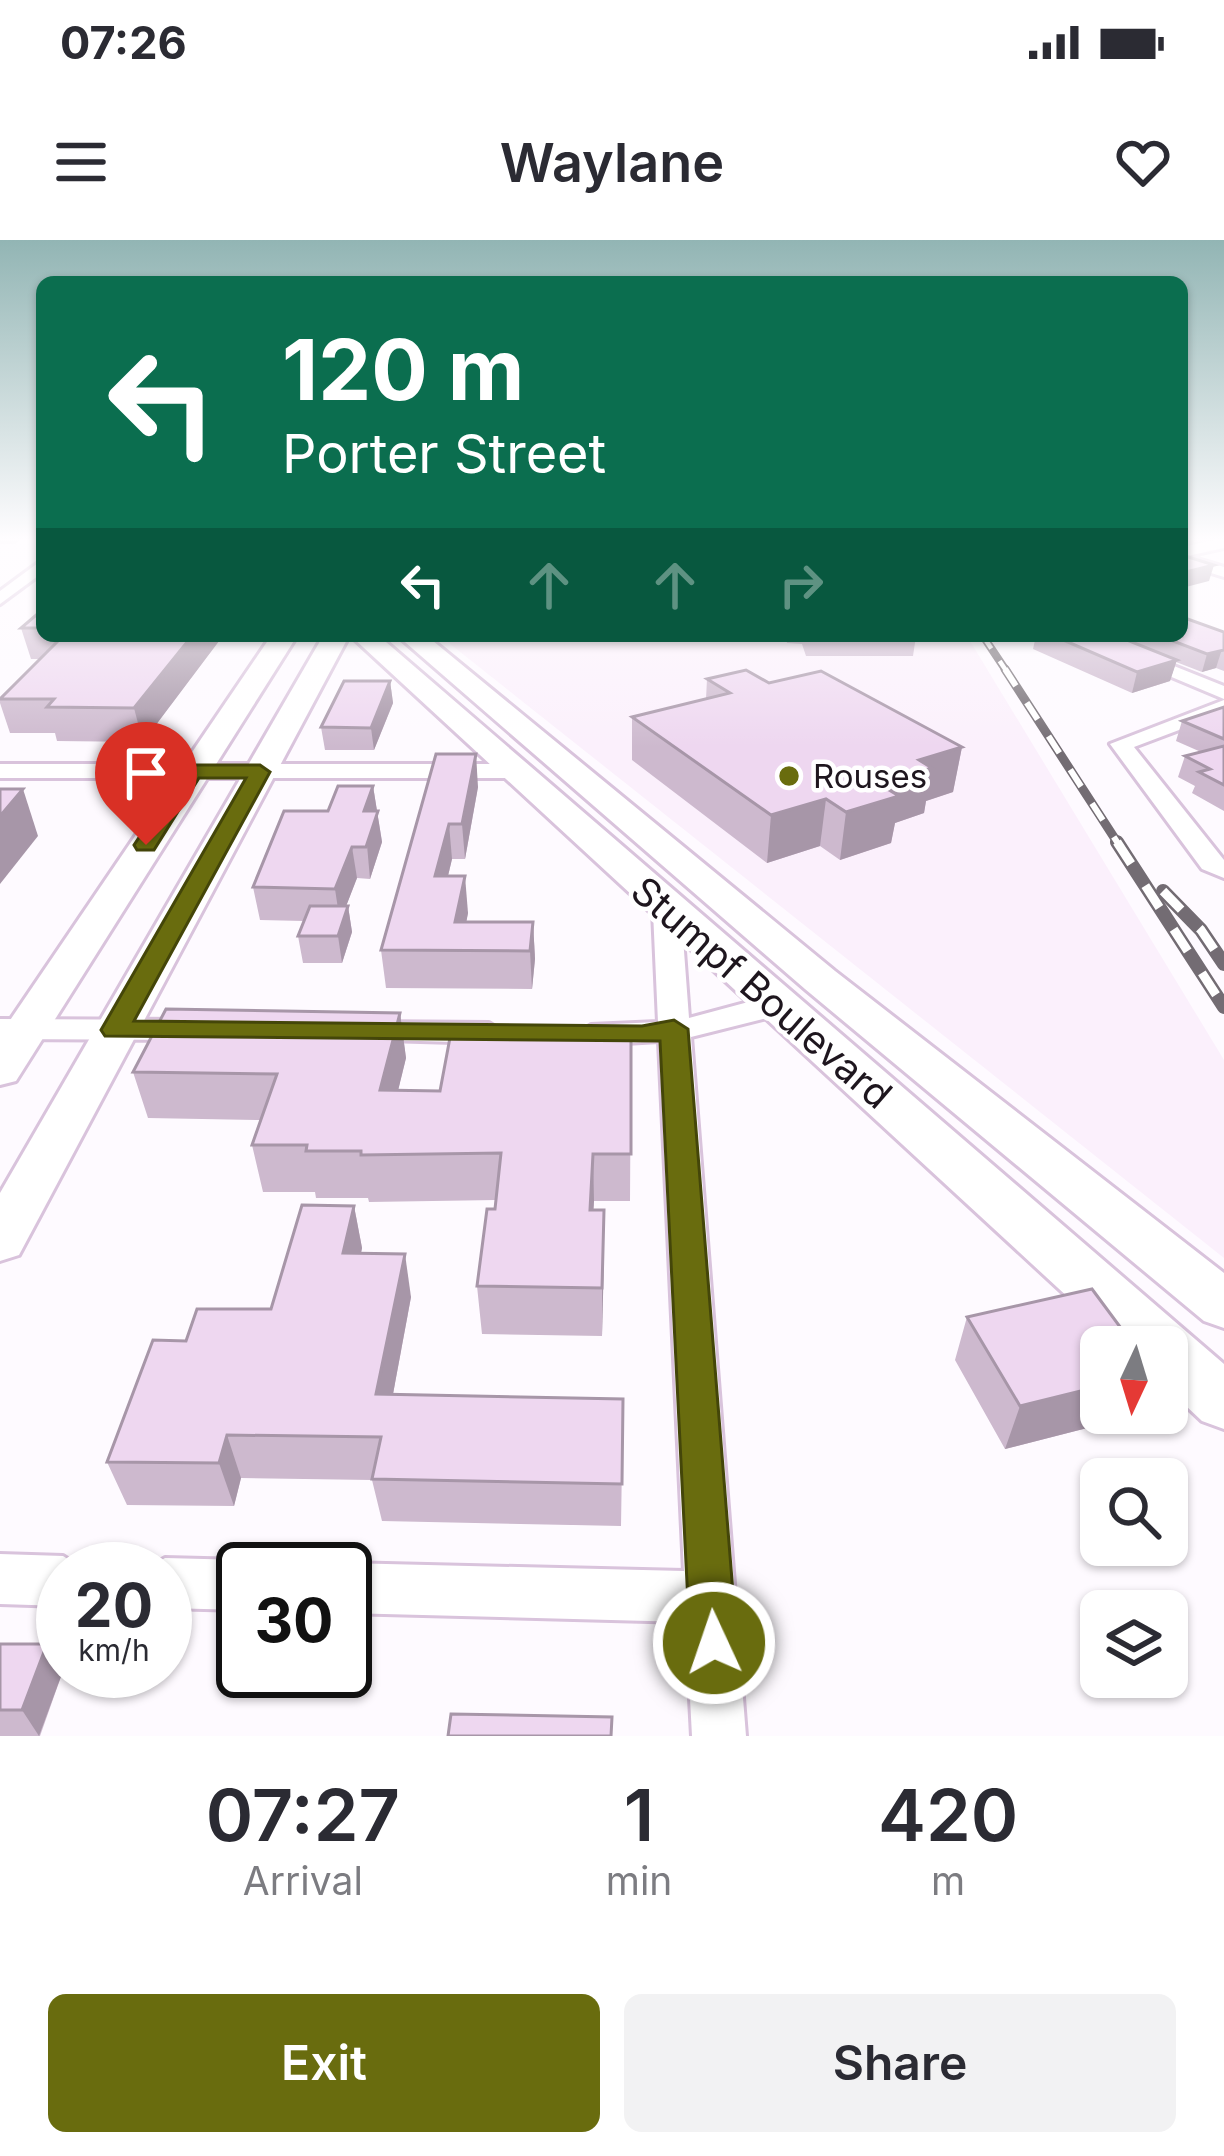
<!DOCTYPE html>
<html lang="en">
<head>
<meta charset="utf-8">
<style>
  body { margin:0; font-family:Inter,sans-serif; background:#f2f2f3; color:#2b2b33; height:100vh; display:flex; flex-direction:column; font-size:45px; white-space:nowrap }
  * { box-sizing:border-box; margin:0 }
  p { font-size:39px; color:#7c7c81 }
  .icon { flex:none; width:66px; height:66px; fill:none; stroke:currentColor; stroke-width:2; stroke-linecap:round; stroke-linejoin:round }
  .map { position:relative; height:1496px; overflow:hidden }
  .side { display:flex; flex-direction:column; background:#fff; flex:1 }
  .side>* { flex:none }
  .banner { position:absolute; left:36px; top:36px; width:1152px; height:366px; border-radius:18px; box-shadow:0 3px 9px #0004; background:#0b6e4f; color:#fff; overflow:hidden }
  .needle { width:78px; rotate:184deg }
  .tools { position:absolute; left:1080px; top:1086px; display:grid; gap:24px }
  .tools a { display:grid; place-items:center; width:108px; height:108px; border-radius:18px; background:#fff; box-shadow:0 3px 9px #0004; font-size:60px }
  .speed { position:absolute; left:36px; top:1302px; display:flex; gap:24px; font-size:60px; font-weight:700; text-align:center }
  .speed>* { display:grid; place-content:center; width:156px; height:156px; border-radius:50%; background:#fff; box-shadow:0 3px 9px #0004; line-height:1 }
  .speed small { font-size:30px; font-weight:400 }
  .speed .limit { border:6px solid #111; border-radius:18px; background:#fff; color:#111 }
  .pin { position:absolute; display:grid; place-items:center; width:102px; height:102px; color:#fff; margin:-123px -51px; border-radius:50% 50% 50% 0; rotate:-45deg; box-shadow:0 0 12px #0007 }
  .pin .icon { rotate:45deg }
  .me { position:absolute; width:132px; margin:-66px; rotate:357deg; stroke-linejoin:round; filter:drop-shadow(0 0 9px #0008) }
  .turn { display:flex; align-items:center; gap:42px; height:252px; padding:0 48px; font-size:54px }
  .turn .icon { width:156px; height:156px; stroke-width:2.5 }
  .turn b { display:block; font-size:84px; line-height:102px }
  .lanes { display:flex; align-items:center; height:114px; padding:0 48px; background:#0003; justify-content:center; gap:60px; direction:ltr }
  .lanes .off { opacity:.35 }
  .eta { display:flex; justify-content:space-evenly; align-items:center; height:204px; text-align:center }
  .eta b { font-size:72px; font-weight:600; line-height:84px }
  .action { display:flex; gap:24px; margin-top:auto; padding:24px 48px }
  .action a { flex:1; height:138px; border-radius:18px; background:#696c0e; color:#fff; font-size:48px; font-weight:600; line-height:138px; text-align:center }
  .action a+a { background:#f2f2f3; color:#2b2b33 }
  .status { display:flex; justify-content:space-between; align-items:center; height:84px; padding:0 60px; background:#fff; direction:ltr }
  .status svg { height:33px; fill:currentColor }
  header { display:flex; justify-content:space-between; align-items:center; height:156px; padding:0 48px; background:#fff; font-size:54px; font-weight:600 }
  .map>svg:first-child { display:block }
</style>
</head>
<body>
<div class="status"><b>07:26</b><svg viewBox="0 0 49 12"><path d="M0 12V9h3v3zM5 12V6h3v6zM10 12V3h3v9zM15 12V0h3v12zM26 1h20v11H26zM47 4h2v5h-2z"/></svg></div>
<header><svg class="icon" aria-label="menu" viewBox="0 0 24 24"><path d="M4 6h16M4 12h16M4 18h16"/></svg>Waylane<svg class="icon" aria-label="heart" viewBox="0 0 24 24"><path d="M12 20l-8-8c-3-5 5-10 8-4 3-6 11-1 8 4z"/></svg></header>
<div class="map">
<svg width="1224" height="1496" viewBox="0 0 1224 1496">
  <rect width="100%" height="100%" fill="#fefaff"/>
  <path fill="#fbf0fc" d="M440 396H967L1224 820V1018Z"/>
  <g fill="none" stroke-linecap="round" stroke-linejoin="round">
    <defs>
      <g id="street">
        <path d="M1224 298V308L1187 316 1224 327V337L1182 324V307Z"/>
        <path d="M42 320V333L0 364V351Z"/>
        <path d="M1074 396H1099L1224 446V459Z"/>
        <path d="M1224 460V473L1134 507 1224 620V638L1202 629 1110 504Z"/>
        <path d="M0 524H514L525 531 514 538H0Z"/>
        <path d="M667 663 681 671 689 778 778 754 793 763 767 778 691 797 746 1496H692L686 1382 345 1373V1329H330L345 1323 684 1331 659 801 591 805 575 795 591 785 658 782 653 671Z"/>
        <path d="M0 779 195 780 211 790 195 800 0 799Z"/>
        <path d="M363 782 489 783 505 793 489 803 352 799 347 792Z"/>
        <path d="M0 1314 63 1316 83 1329H63V1366L0 1364Z"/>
        <path d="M165 1318 243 1320 261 1329H243V1370L165 1368V1329H146Z"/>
      </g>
      <g id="secondary">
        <path d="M271 396H297L16 841 0 845V795Z"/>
        <path d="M323 396H349L19 1015 0 1021V953Z"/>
        <path d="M351 396H379L1224 1124V1189L1202 1181 1167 1148V1107H1122Z"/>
        <path d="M398 396H427L835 731 1224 1033V1088L1204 1081 805 749Z"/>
      </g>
    </defs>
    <use href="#street" stroke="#d9c3dc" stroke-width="6"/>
    <use href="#secondary" stroke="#d9c3dc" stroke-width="6"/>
    <use href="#street" fill="#fff" fill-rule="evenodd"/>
    <use href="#secondary" fill="#fff" fill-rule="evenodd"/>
    <defs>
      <path id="rail-far2" d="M983 396 1007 432"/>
      <path id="rail-far1" d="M1005 429 1119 605"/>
      <g id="rail">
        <path d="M1117 602 1224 767"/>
        <path d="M1163 651 1201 690 1224 724"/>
      </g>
    </defs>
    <use href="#rail-far2" stroke="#736c73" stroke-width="8"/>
    <use href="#rail-far1" stroke="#736c73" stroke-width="9"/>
    <use href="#rail" stroke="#736c73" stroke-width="14"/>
    <use href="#rail-far2" stroke="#fff" stroke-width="4.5" stroke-dasharray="15" stroke-linecap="butt"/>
    <use href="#rail-far1" stroke="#fff" stroke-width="6" stroke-dasharray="20" stroke-linecap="butt"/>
    <use href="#rail" stroke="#fff" stroke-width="9" stroke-dasharray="26" stroke-linecap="butt"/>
  </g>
  <g fill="#cdb9ce">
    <path d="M0 298H23L15 304H0Z"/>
    <path d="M42 370V396H218L219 401 143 502 57 501 55 493H10L0 463V457L39 419H31L21 388Z"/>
    <path d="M1224 392V431L1216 428 1202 432 1176 422 1170 441 1132 453 1033 409 1036 396H1182Z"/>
    <path d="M785 396H916L913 416H806L802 404 787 403Z"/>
    <path d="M707 439 769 443 962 507 953 552 926 561 924 573 895 583 891 603 840 620 820 606 767 623 632 520V477L706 459Z"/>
    <path d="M390 441 393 463 374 510H325L321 487Z"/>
    <path d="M1224 467V571L1192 553 1195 546 1178 537 1185 516 1201 512 1176 501 1182 481Z"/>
    <path d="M436 514 478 547 465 619H452L448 636 468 673 466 682H533L535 719 532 749 386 748 381 710Z"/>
    <path d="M373 546 382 602 370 639 357 638 346 666H348L352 692 342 723H303L298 696 304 681 260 680 253 647 328 571Z"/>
    <path d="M400 773 406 818 398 850 440 851 631 788 630 961H594L593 970H604L602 1096 482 1094 477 1046 496 960 369 962 368 958H316L315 952H263L252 905 261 880 148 878 133 832Z"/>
    <path d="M354 966 362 1008 361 1013 411 1057 393 1154 623 1159 621 1286 382 1281 372 1240 241 1238 234 1266 127 1265 107 1222 186 1101 271 1069Z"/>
    <path d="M967 1077 1101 1173H1136L1134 1176 1005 1209 955 1120Z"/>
    <path d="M0 1404H47L63 1431 40 1496H0Z"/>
  </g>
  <g fill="#a796a8">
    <path d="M1182 298H1208L1182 304Z"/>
    <path d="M1214 325 1209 341 1182 348V333Z"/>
    <path d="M192 396H218L219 401 143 502 134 468Z"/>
    <path d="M1222 409 1216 428 1202 432 1207 414Z"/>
    <path d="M1177 420 1170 441 1132 453 1137 432Z"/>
    <path d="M390 441 393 463 374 510 371 488Z"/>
    <path d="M962 507 953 552 926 561 924 573 895 583 891 603 840 620 846 572 879 544 919 520Z"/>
    <path d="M476 514 478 547 465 619 462 584Z"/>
    <path d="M373 546 382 602 370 639 364 571Z"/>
    <path d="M23 549 38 596 0 644V576Z"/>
    <path d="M826 559 820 606 767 623 771 575Z"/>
    <path d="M449 584 452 619 439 673 435 636Z"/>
    <path d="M352 607 357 638 340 682 335 649Z"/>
    <path d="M465 636 468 673 461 711 455 682Z"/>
    <path d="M348 666 352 692 342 723 338 696Z"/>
    <path d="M533 682 535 719 532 749 530 711Z"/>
    <path d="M400 773 406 818 387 896 380 850Z"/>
    <path d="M593 914 594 961 591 1017 590 970Z"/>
    <path d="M354 966 362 1008 352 1056 343 1013Z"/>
    <path d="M604 970V1018L602 1096V1048Z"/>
    <path d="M405 1014 411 1057 385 1197 376 1154Z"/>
    <path d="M1101 1146V1173H1136L1134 1176 1005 1209 1020 1166Z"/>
    <path d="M227 1195 241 1238 234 1266 219 1223Z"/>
    <path d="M47 1404 63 1431 39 1496 22 1470Z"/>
  </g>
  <g fill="#eed7f0" stroke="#a796a8" stroke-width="3">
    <path d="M1182 315 1214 325 1182 333Z"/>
    <path d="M42 370V388H21Z"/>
    <path d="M1182 377 1224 392V410L1207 414 1160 396H1182Z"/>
    <path d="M63 396H192L134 468 47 467 54 459H0Z"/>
    <path d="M1054 396H1117L1177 420 1137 432Z"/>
    <path d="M746 430 769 443 821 431 962 507 919 520 932 528 879 544 899 556 846 572 826 559 771 575 632 477 730 453 707 439Z"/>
    <path d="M344 441H390L371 488 321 487Z"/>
    <path d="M1224 467V499L1182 481Z"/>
    <path d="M1224 506V545L1199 532 1210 529 1185 516Z"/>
    <path d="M436 514H476L462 584H449L435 636H465L455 682H533L530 711 381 710Z"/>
    <path d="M338 546H373L364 571H378L366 607H352L335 649 253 647 284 571H328Z"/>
    <path d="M0 549H23L0 576Z"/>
    <path d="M310 666H348L338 696H298Z"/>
    <path d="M166 769 400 773 380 850 440 851 452 787 631 788V914H593L590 970H604L602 1048 477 1046 487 969H495L501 913 361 915V911H306L307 905H252L277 834 133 832Z"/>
    <path d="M302 965 354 966 343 1013 405 1014 376 1154 623 1159 622 1244 372 1239 381 1197 227 1195 219 1223 107 1222 153 1100 186 1101 197 1069H271Z"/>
    <path d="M1092 1049 1135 1107H1101V1146L1020 1166 967 1077Z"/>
    <path d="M0 1404H47L22 1470H0Z"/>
    <path d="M451 1474 612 1477 611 1496H448Z"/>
  </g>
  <linearGradient id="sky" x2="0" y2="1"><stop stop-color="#92b5b4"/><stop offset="0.59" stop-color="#fffdff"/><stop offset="1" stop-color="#fffdff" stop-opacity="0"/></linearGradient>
  <rect width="1224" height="507" fill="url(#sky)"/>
  <path fill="#696c0e" stroke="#444609" stroke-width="3" d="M193 525H260L270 532 134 781 642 786 674 780 688 789 737 1403 730 1420 714 1427 697 1420 690 1403 660 801 105 796 101 790 246 538H199L154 610H137L134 605 186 527Z"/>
  <circle fill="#696c0e" stroke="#fff" stroke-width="4.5" cx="789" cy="536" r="12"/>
  <g text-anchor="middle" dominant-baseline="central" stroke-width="9" stroke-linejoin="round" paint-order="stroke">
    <g font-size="33" fill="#1e161e" stroke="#fff" text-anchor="start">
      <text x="813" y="536">Rouses</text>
    </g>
    <g font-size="39" fill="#1e161e" stroke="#fff">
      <text transform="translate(762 752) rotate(41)">Stumpf Boulevard</text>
    </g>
  </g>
</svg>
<div class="tools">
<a><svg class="needle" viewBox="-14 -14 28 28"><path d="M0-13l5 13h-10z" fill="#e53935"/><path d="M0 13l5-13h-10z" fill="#7c7c81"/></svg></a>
<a><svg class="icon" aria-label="search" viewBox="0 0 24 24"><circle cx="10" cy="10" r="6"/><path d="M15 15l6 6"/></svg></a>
<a><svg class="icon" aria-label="layers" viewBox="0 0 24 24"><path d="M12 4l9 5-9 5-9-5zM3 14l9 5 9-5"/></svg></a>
</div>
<div class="speed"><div>20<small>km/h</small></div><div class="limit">30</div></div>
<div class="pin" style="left:146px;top:605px;background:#d93025"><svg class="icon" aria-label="arrive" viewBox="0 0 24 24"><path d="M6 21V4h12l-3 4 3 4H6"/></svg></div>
<svg class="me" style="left:714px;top:1403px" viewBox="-20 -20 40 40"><circle r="17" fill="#696c0e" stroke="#fff" stroke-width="3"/><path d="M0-11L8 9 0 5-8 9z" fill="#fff"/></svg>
<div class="banner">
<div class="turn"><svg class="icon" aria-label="left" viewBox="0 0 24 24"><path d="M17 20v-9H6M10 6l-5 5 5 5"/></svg><div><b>120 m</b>Porter Street</div></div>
<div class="lanes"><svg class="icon" aria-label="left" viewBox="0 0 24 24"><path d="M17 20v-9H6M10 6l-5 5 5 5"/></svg><svg class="icon off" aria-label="ahead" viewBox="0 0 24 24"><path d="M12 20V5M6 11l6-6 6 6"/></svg><svg class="icon off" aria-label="ahead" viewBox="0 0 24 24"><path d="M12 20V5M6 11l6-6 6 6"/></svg><svg class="icon off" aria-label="right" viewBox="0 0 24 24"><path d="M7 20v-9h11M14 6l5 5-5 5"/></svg></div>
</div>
</div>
<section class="side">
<div class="eta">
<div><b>07:27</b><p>Arrival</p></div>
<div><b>1</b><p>min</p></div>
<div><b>420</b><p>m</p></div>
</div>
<div class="action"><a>Exit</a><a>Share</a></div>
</section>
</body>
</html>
